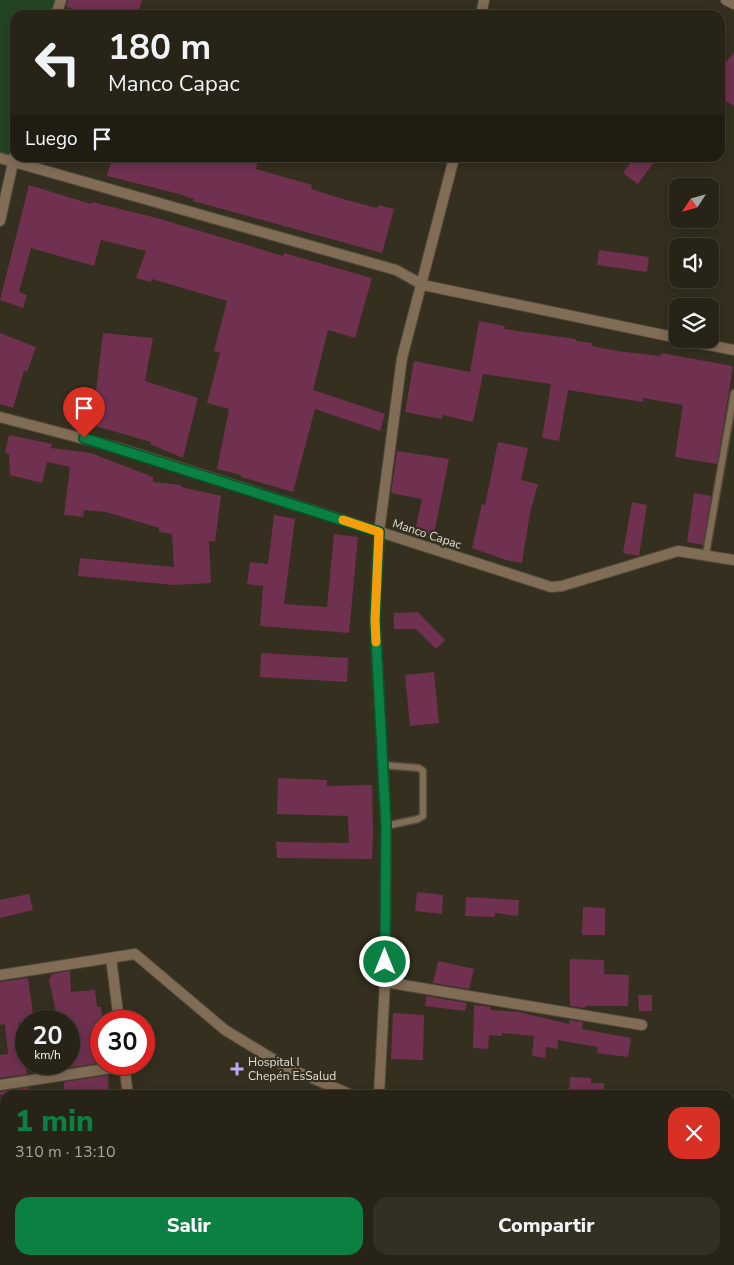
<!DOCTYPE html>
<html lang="es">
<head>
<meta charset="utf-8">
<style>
  body { margin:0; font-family:"Nunito Sans",sans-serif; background:#332f23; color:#f1f3f6; height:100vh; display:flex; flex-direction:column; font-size:19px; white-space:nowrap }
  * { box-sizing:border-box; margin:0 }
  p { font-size:16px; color:#a4a4a1 }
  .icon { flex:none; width:28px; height:28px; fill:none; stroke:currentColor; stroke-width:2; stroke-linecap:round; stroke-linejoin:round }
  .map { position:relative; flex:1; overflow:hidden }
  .panel { position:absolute; left:0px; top:1090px; width:735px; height:175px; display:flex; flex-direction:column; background:#272316; border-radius:15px 15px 0 0; box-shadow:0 2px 12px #0003,0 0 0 1px #434035 }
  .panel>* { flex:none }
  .hud { position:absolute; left:10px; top:10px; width:715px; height:152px; border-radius:15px; box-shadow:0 2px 12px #0003,0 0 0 1px #434035; background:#272316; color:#f1f3f6; overflow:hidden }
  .needle { width:32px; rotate:234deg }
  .controls { position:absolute; left:669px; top:178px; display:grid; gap:10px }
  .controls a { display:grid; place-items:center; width:50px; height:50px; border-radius:10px; background:#272316; box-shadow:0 2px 12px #0003,0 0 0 1px #434035; font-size:25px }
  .speed { position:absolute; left:15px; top:1010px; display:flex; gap:10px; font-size:25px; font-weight:700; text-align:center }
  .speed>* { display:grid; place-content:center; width:65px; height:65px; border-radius:50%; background:#272316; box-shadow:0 2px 12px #0003,0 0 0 1px #434035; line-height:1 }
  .speed small { font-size:12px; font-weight:400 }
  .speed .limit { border:8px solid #d22; background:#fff; color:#111 }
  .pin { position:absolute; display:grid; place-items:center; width:42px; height:42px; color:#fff; margin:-51px -21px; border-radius:50% 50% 50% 0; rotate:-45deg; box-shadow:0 0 5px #0007 }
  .pin .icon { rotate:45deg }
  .me { position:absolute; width:55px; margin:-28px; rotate:0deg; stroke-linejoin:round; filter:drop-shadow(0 0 4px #0008) }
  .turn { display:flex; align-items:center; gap:18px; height:105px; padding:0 15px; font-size:22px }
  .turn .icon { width:65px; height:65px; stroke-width:2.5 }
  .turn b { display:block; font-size:35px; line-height:42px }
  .then { display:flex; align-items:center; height:48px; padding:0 15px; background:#0003; gap:10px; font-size:19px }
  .round { display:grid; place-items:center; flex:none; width:52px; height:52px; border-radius:15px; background:#332f23 }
  .headline { display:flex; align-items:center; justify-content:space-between; height:85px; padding:0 15px }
  h1 { font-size:30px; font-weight:800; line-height:38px; color:#0b8043 }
  .button { display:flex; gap:10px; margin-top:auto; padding:10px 15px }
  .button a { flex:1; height:58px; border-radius:15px; background:#0b8043; color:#fff; font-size:20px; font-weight:800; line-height:58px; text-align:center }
  .button a+a { background:#332f23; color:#f1f3f6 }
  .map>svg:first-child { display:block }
</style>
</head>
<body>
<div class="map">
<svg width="734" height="1265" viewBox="0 0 734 1265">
  <rect width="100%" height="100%" fill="#342f1e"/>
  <path fill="#244525" d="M0 0H61L56 15H15V154L13 162 0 158Z"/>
  <g fill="#703150">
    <path d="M68 0H142L137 15H98L66 7Z"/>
    <path d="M734 52V106L720 98V70Z"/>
    <path d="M112 158H249L258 160 256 169 312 185 311 189 343 199 377 208 378 205 394 209 382 253 193 201 194 199 179 194 107 176Z"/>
    <path d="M634 158H657L638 184 623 173Z"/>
    <path d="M29 185 91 204 92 202 157 218 283 256 284 253 372 278 355 338 328 330 313 390 385 414 380 431 315 409 293 492 241 477V475L217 469 229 409 207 403 220 353 214 351 227 301 152 279 151 282 136 278 146 251 101 240 94 266 31 248 19 292 27 295 23 308 0 300Z"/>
    <path d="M599 250 649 257 647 272 597 265Z"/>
    <path d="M479 321 505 326 504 329 576 339V341L592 343V346L617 351 661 356V353L733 366 717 464 675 457 683 405 643 398V402L568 390 559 441 542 438 551 384 483 374 473 422 442 415V419L405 412 414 361 470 372Z"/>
    <path d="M0 333 36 347 27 372 24 371 13 408 0 404Z"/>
    <path d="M103 333 153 338 145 381 198 398 183 458 150 444 151 442 92 425Z"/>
    <path d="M9 435 52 444 51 448 91 453 153 477V482L181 485V487L221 496 215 542 209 541 211 583 174 585 78 576 80 558 174 567 172 534 159 532V528L106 512 84 510 83 517 64 515 70 467 47 462 42 483 10 475 9 454 5 453Z"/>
    <path d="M498 442 528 448 521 480 538 484 530 513 522 563 506 560 472 548 482 504 485 505Z"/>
    <path d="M397 451 449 459 433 539 414 535 422 499 391 493Z"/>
    <path d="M694 493 711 496 703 545 687 542Z"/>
    <path d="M632 502 647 505 639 556 623 553Z"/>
    <path d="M274 515 295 519 284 604 327 607 334 534 358 537 349 633 260 626 263 586 247 584 250 562 268 564Z"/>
    <path d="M418 612 445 640 436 649 416 629H394V613Z"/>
    <path d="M261 653 348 658 347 682 260 677Z"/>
    <path d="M434 672 439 723 410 726 405 675Z"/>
    <path d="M278 778 327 780V786L372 785 373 832 372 859 277 858 276 842 349 843 348 816 277 814Z"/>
    <path d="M417 892 443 895 442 914 415 911Z"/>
    <path d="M29 894 33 910 0 918V900Z"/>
    <path d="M466 897 519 900 518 916 495 913V917L465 916Z"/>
    <path d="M583 907 605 908V935H582Z"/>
    <path d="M570 959 604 960V974L629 975 628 1006H585V1008L570 1006Z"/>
    <path d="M438 961 474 969 469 989 433 983Z"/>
    <path d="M70 971 71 992 95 990 97 1007H101L103 1021 101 1063 65 1068V1064H69V1021H58L49 980 52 974Z"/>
    <path d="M28 978 34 1021 18 1023 27 1074 0 1078V1055L8 1054 5 1024 0 1025V982Z"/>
    <path d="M638 995H652V1011H639Z"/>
    <path d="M426 996 467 1003 465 1011 425 1006Z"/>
    <path d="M474 1005 490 1007V1010L519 1012 569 1024V1020L583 1022 582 1029 631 1038 628 1057 597 1053 598 1047 558 1040V1049L546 1047 545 1058 532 1056 534 1036 502 1033V1036L489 1035 488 1049 473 1048Z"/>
    <path d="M393 1013 424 1015 423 1060 391 1059Z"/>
    <path d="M108 1075 109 1095H64V1082Z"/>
    <path d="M570 1077 591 1078V1083H604V1095H569Z"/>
    <path d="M29 1087 31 1095H0V1092Z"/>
  </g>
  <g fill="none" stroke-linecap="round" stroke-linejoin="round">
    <defs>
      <g id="service">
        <path d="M706 554 734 393"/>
        <path d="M382 765 419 768 423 771V816L418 819 386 826"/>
      </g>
      <g id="minor">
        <path d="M726 0 734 4"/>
        <path d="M56 15 61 0"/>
        <path d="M481 15 484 0"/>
        <path d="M0 158 396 270 423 285 678 338"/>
        <path d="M0 221 15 154"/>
        <path d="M680 339 734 350"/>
        <path d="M0 417 119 448 551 587 562 586 678 551 734 560"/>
        <path d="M111 958 119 1021"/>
        <path d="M0 975 135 954 225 1030 286 1067 352 1095"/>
        <path d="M385 982 642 1025"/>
        <path d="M124 1064 128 1095"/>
        <path d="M0 1085 124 1066"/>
        <path d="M379 1095 385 982 386 826 375 620 379 532 402 358 454 158"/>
        <path d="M0 1198 5 1197"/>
        <path d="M148 1260V1265"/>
        <path d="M422 1260 423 1265"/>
      </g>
    </defs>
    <use href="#service" stroke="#504b3b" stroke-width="9"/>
    <use href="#minor" stroke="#504b3b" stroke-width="12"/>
    <path stroke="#767263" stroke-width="3" stroke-dasharray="2.5 4" stroke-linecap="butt" d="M730 1170H734"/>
    <use href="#service" stroke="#816c55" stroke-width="6"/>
    <use href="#minor" stroke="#816c55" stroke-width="10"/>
  </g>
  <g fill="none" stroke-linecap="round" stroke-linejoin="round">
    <defs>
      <path id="route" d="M84 438 379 532 375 620 386 826 385 962"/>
    </defs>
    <use href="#route" stroke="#07532c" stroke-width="12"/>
    <use href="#route" stroke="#0b8043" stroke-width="9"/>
    <path stroke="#f59e0b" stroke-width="9" d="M343 520 379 532 375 620 376 642"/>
  </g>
  <path fill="#b8abf7" stroke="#342f1e" stroke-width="2" d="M234.5 1061.5h5v5h5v5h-5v5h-5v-5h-5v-5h5z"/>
  <g text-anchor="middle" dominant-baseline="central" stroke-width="4.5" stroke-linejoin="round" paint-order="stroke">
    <g font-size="12" fill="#e1ded3" stroke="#342f1e">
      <text transform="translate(427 534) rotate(18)">Manco Capac</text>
    </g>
    <g font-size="12" fill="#e1ded3" stroke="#342f1e" text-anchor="start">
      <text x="248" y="1062">Hospital I<tspan x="248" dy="14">Chepén EsSalud</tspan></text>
    </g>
  </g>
</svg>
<div class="controls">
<a><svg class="needle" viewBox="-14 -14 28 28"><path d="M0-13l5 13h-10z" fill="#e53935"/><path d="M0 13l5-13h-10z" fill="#a4a4a1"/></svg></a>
<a><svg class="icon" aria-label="sound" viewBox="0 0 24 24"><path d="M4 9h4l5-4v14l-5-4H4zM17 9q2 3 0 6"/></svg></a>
<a><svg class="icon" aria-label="layers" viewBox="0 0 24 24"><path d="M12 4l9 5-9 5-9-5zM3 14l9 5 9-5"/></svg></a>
</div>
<div class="speed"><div>20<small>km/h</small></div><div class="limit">30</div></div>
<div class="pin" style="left:84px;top:438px;background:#d93025"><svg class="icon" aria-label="arrive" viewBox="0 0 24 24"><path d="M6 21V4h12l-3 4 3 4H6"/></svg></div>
<svg class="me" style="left:385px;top:962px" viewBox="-20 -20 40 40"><circle r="17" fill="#0b8043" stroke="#fff" stroke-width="3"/><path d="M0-11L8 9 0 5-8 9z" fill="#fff"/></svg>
<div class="hud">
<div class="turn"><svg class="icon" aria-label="left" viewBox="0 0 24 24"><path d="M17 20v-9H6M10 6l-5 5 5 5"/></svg><div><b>180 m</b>Manco Capac</div></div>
<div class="then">Luego<svg class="icon" aria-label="arrive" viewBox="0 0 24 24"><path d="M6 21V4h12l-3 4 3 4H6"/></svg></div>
</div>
<section class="panel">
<div class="headline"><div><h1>1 min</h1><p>310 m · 13:10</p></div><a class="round" style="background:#d93025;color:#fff"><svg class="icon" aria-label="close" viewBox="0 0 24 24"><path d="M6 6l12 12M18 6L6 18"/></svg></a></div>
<div class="button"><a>Salir</a><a>Compartir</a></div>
</section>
</div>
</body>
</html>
